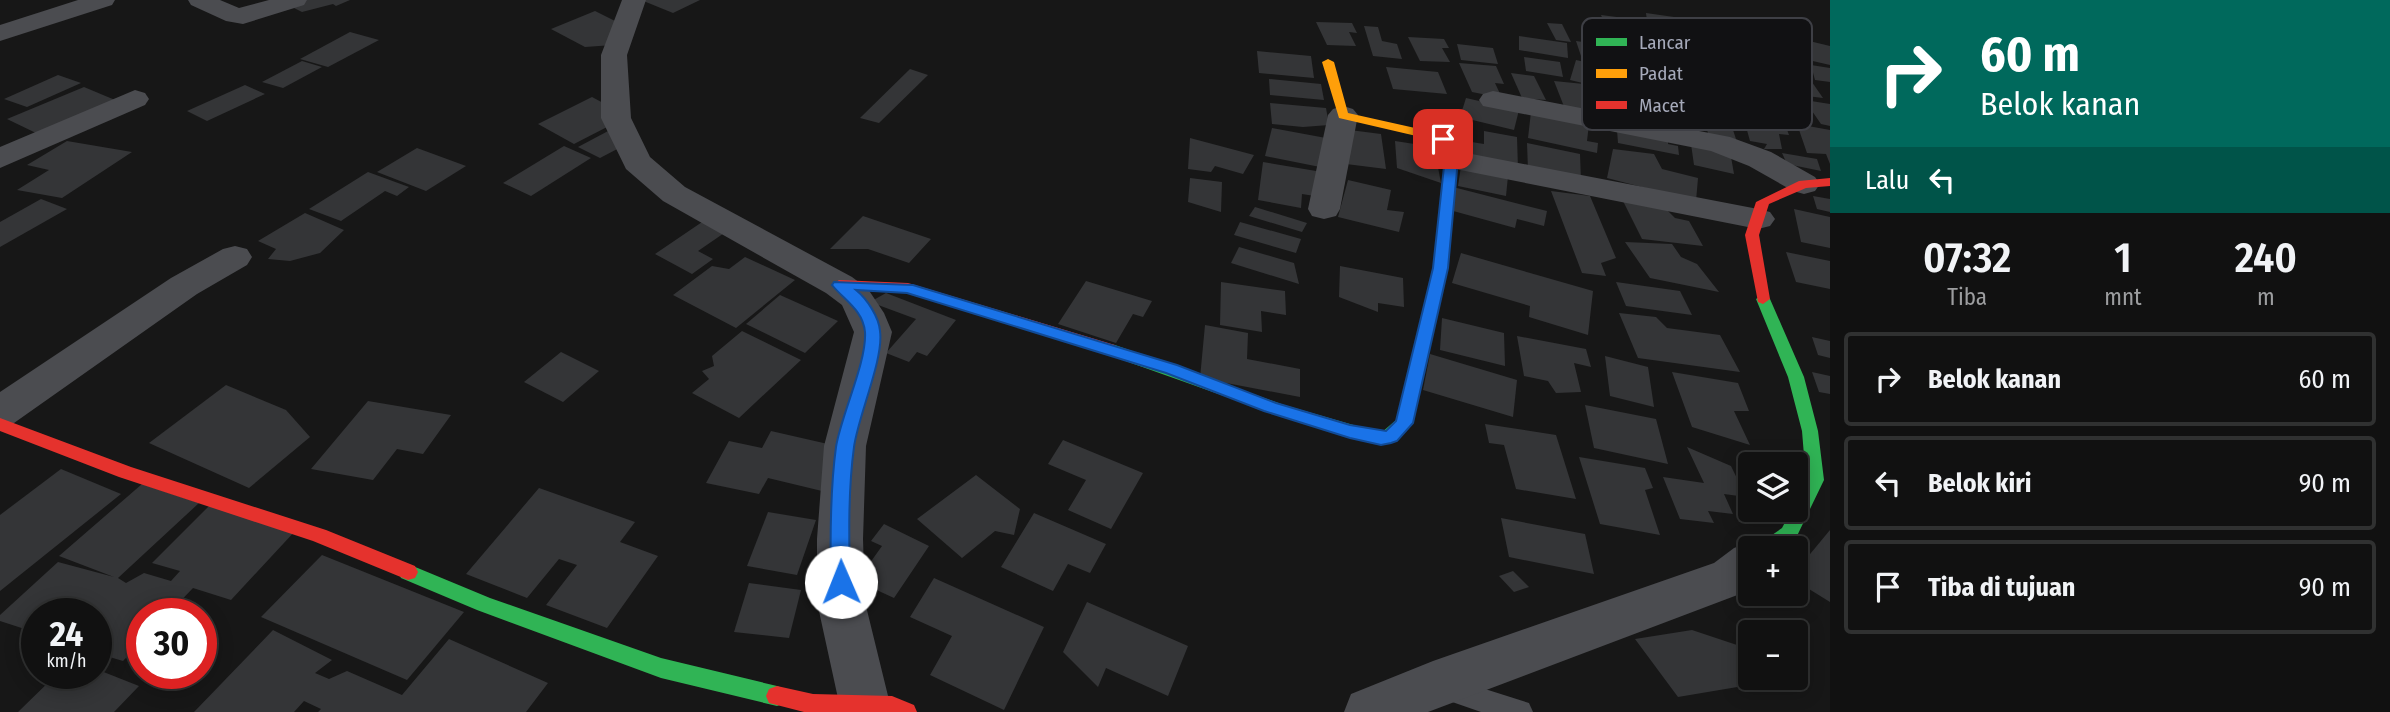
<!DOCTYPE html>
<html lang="id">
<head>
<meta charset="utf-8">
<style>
  body { margin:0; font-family:"Fira Sans Condensed",sans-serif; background:#1a1a1a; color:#f1f3f6; height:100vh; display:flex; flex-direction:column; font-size:26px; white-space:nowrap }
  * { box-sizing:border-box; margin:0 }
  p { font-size:23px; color:#9c9d9f }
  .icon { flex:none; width:38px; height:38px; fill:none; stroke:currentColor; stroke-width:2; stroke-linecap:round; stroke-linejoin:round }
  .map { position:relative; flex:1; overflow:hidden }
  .details { display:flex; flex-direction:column; background:#111; width:560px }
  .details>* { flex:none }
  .guide { background:#00695c; color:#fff; overflow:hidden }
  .fabs { position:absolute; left:1738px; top:452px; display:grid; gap:14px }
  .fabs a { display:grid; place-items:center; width:70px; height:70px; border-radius:7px; background:#111; box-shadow:0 4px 18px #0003,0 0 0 2px #303131; font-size:35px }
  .speed { position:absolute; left:21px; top:598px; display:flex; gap:14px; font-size:35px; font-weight:700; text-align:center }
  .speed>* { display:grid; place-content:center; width:91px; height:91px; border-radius:50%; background:#111; box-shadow:0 4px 18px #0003,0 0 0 2px #303131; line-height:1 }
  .speed small { font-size:18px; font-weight:400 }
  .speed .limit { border:10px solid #d22; background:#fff; color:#111 }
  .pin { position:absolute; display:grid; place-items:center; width:60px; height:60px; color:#fff; margin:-30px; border-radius:14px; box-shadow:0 4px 10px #0006 }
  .me { position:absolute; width:77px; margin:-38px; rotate:359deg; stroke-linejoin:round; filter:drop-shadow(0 0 5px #0008) }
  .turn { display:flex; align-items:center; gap:24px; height:147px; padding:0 35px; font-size:32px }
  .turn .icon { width:91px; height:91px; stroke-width:2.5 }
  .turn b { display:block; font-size:49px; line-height:60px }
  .then { display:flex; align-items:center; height:66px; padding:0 35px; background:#0003; gap:14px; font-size:26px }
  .eta { display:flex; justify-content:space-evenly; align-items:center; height:119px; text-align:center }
  .eta b { font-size:42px; font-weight:600; line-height:49px }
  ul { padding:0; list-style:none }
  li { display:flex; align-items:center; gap:21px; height:94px; margin:0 14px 10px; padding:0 21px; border:4px solid #303131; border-radius:7px }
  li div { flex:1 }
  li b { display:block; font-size:26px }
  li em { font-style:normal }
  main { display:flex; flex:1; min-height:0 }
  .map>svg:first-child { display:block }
</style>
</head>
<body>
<main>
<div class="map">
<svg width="1830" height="712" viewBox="0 0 1830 712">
  <rect width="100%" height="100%" fill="#171717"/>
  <g fill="#343537">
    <path d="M302 0H350L336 6 333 4 302 12 288 5Z"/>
    <path d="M641 0H700L673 13Z"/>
    <path d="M595 11 617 22 613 45 585 47 551 29Z"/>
    <path d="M1646 13 1674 17 1676 33 1648 28Z"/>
    <path d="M1601 15 1632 19 1644 43 1612 40Z"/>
    <path d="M1316 22 1352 23 1357 33 1349 32 1356 46 1327 45Z"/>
    <path d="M1547 23 1562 24 1571 42 1556 40Z"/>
    <path d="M1364 26 1378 27 1382 41 1397 44 1402 59 1373 56Z"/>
    <path d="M350 32 379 40 328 67 300 59Z"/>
    <path d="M1519 36 1567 43 1568 58 1519 50Z"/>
    <path d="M1408 37 1444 39 1449 48H1442L1450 62 1420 61Z"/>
    <path d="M1805 40 1830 46V65L1804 59Z"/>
    <path d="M1576 41 1631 49 1636 64 1582 59Z"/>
    <path d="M1457 44 1493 48 1498 64 1461 60Z"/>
    <path d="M1257 51 1311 56 1314 78 1259 73Z"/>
    <path d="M1524 57 1560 62 1563 77 1526 71Z"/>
    <path d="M1576 60 1607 67 1610 74 1641 78 1638 96 1570 80Z"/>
    <path d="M302 61 322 67 283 88 262 82Z"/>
    <path d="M1459 63 1496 66 1504 84 1495 83 1502 98 1472 92Z"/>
    <path d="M1811 65 1830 68V82L1815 80Z"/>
    <path d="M1386 67 1438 72 1447 94 1393 89Z"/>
    <path d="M910 69 928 75 879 123 860 118Z"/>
    <path d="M1773 69 1805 72 1823 98 1790 94Z"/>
    <path d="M1511 73 1534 76 1546 100 1522 98Z"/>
    <path d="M58 75 81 83 27 107 4 99Z"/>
    <path d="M1269 79 1321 84 1324 100 1270 95Z"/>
    <path d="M1554 81 1584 84 1596 113 1565 109Z"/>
    <path d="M245 85 265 94 207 121 187 111Z"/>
    <path d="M84 87 115 100 38 134 7 119Z"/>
    <path d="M592 97 607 105V127L574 144 538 124Z"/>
    <path d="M1466 98 1519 110 1514 130 1460 117Z"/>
    <path d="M1792 98 1830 104V126L1821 124 1812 111 1798 108Z"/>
    <path d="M1270 103 1326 108 1329 125 1303 127 1272 124Z"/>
    <path d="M1531 112 1589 124 1587 141 1598 143 1597 153 1528 138Z"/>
    <path d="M1743 116 1785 124 1789 135 1779 134 1782 149H1764L1767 144 1750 141Z"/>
    <path d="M1705 122 1732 127 1737 142 1709 137Z"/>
    <path d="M1797 124 1830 130V164L1826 154 1807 153Z"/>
    <path d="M1272 128 1326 138 1320 167 1265 156Z"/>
    <path d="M1342 129 1381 134 1386 169 1346 164Z"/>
    <path d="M610 130 623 146 600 158 578 147Z"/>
    <path d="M1617 130 1668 140V144L1678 146 1679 155 1618 143Z"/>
    <path d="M1484 131 1517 137 1518 169 1458 158 1459 140 1484 144Z"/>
    <path d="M1190 138 1254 155 1243 174 1215 166 1211 172 1188 169Z"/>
    <path d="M67 141 132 152 62 198 17 190 49 170 27 165Z"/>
    <path d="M1395 141 1434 147 1441 183 1397 168Z"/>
    <path d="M1527 143 1580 154 1581 181 1528 170Z"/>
    <path d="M1691 144 1730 151 1734 174 1694 165Z"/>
    <path d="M564 146 591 158 531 196 503 183Z"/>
    <path d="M417 148 466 166 426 191 377 172Z"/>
    <path d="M1613 149 1654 154 1662 169 1698 178 1696 201 1607 178Z"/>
    <path d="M1782 153 1817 159 1821 171 1787 164Z"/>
    <path d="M1263 162 1322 172 1321 197 1302 194 1301 208 1258 200Z"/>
    <path d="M1461 166 1508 176 1506 196 1458 186Z"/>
    <path d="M368 172 409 187 397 196 385 191 341 221 309 209Z"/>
    <path d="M1190 178 1222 182 1221 212 1188 202Z"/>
    <path d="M1348 180 1391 190 1387 210 1404 212 1399 232 1338 217Z"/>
    <path d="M1453 187 1547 211 1544 226 1517 219 1515 228 1446 209Z"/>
    <path d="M1551 191 1590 196 1616 258 1601 263 1606 276 1582 273Z"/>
    <path d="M1813 196 1830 199V212L1817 209Z"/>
    <path d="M41 199 67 209 0 247V222Z"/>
    <path d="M1622 199 1661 204 1675 218 1689 221 1703 246 1642 239Z"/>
    <path d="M1255 207 1307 223 1302 232 1249 216Z"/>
    <path d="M1794 209 1830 217V248L1801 242Z"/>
    <path d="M305 213 344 230 320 253 290 261 268 259 276 249 258 241Z"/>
    <path d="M863 216 931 239 909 263 868 249H830Z"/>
    <path d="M708 218 730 229 698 251 713 259 692 274 655 254Z"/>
    <path d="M1240 222 1301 239 1296 253 1234 235Z"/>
    <path d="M1625 242 1672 244 1681 257 1697 264 1719 292 1650 278Z"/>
    <path d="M1239 247 1294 263 1299 284 1231 263Z"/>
    <path d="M1786 252 1830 261V289L1796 282Z"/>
    <path d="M1461 253 1593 291 1588 335 1529 317 1530 306 1452 283Z"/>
    <path d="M745 257 795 280 736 328 673 295 712 266 729 269Z"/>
    <path d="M1340 266 1403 278 1404 307 1378 303V312L1339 297Z"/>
    <path d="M1086 281 1152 301 1143 317 1133 314 1116 343 1058 324Z"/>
    <path d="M1221 282 1285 291 1286 315 1261 311 1262 332 1220 325Z"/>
    <path d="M1616 282 1680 291 1692 315 1626 306Z"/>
    <path d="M886 293 956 320 927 356 917 352 909 362 886 353 916 319 870 302Z"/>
    <path d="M780 295 838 321 805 353 746 324Z"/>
    <path d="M1619 313 1656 317 1667 328 1720 335 1740 372 1638 358Z"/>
    <path d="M1442 318 1504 333 1505 366 1440 350Z"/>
    <path d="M1205 325 1248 333 1247 359 1300 369V397L1200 378Z"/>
    <path d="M742 331 801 360 739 418 692 393 709 379 702 371 714 366 712 356Z"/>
    <path d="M1517 336 1586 349 1591 367 1574 363 1581 392 1556 393 1548 381 1524 376Z"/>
    <path d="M1812 337 1830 341V358L1818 355Z"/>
    <path d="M561 352 599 371 563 402 524 382Z"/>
    <path d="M1430 354 1517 380 1513 417 1423 390Z"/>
    <path d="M1605 356 1648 367 1654 407 1610 396Z"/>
    <path d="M1672 372 1738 383 1749 411H1734L1750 445 1692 427Z"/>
    <path d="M1812 372 1830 376V394L1819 392Z"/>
    <path d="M226 385 286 410 310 437 249 488 149 443Z"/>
    <path d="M368 401 451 415 423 454 397 449 373 480 311 469Z"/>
    <path d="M1585 405 1656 419 1668 464 1594 448Z"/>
    <path d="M1485 424 1556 435 1576 499 1516 489 1504 445 1489 443Z"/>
    <path d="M771 431 841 447 822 491 768 478 759 494 706 483 729 441 762 448Z"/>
    <path d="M1063 440 1143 473 1111 529 1068 510 1086 480 1048 464Z"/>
    <path d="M1687 447 1731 466 1746 497 1724 494 1733 514 1708 511 1714 523 1680 519 1663 477 1704 483Z"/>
    <path d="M1579 457 1645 468 1653 488 1645 490 1660 535 1600 524Z"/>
    <path d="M61 469 121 494 0 591V515Z"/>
    <path d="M976 475 1020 509 1014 535 995 531 962 558 917 519Z"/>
    <path d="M142 484 199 503 118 578 126 583 144 573 171 581 180 571 152 563 211 504 296 530 231 600 193 588 168 614H142V641L123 661 96 653V614H37V633L0 621V615L58 562 114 577 59 556Z"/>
    <path d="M539 488 635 522 620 542 658 556 607 628 546 605 577 565 559 559 527 598 466 574Z"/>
    <path d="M768 512 816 520 797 575 747 566Z"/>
    <path d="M1034 513 1106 544 1090 573 1068 564 1053 591 1001 567Z"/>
    <path d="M1501 518 1585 534 1594 574 1509 557Z"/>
    <path d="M884 524 929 546 894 598 857 581 882 546 871 541Z"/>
    <path d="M1830 530V602L1796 581V571Z"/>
    <path d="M322 555 464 612 407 680 261 617Z"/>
    <path d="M1513 571 1529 587 1514 592 1499 576Z"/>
    <path d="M934 578 1044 627 1004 710 930 675 952 636 910 617Z"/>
    <path d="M749 583 801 590 789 638 734 632Z"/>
    <path d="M1087 602 1188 646 1168 696 1106 668 1098 687 1063 652Z"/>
    <path d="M273 630 332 660 315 673 329 679 347 671 402 695 449 639 548 683 526 712H318L321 709 304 701 294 712H194Z"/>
    <path d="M1692 630 1746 648 1750 654V677H1770L1773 681 1678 697 1635 639Z"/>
    <path d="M96 669 139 686 114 712H18L57 674H96Z"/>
  </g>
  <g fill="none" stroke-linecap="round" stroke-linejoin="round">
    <path fill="#4b4c50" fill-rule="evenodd" d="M1444 676 1529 703 1533 712H1481L1435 696 1431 688 1435 680Z"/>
    <g fill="#4b4c50" fill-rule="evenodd">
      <path d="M78 0H115L112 5 0 41V25Z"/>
      <path d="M188 0H220L239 8 269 0H307L304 5 243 24 226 21 191 5Z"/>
      <path d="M622 0H646L627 55 631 118 650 157 685 187 852 277 868 289 884 313 892 332 866 446 863 539 865 602 890 704 887 712H841L817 602V539L824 446 854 332 842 305 826 293 663 201 626 169 601 118V55Z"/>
      <path d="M135 90 145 93 149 99 145 105 0 168V147Z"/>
      <path d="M1493 91 1730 137 1771 152 1815 177 1820 184 1815 191 1804 194 1793 191 1749 166 1711 151 1483 106 1479 100 1483 94Z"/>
      <path d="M1343 106 1353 109 1358 115 1340 209 1336 216 1324 219 1312 216 1308 209 1328 115 1333 109Z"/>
      <path d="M1451 150 1758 209 1770 212 1775 219 1770 226 1758 229 1440 166 1436 159 1440 152Z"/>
      <path d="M235 246 247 249 252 257 247 265 197 294 14 423 0 427V392L171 278 223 249Z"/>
      <path d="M1750 542 1765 548H1750V589L1748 591 1428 712H1344L1351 694 1433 661 1714 563 1734 548Z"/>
    </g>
    <g fill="#30b455" fill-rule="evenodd">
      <path d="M1433 294 1440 299 1412 423 1397 441 1381 445 1272 413 1103 353 1101 349 1109 344 1115 345 1284 405 1381 433 1396 420 1426 299Z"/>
      <path d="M1763 294 1770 299 1804 377 1818 431 1824 480 1796 538 1783 548H1760L1762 542 1782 528 1792 509H1796V501L1806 480 1802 431 1788 377 1756 299Z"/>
      <path d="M408 564 490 598 661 658 777 686 785 689 788 696 785 703 777 706 661 678 477 610 401 578 398 572 401 566Z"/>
    </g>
    <path fill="#ff9f0a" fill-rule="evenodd" d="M1328 59 1334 62 1348 113 1433 132 1458 148 1447 268 1438 302 1433 304 1426 299 1433 268 1446 150 1425 138 1339 118 1322 62Z"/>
    <g fill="#e5322d" fill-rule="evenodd">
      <path d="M1830 178V186L1806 188 1769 204 1759 235 1770 299 1763 304 1758 302 1745 235 1756 202 1799 181Z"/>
      <path d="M839 280 908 283 1115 345 1117 349 1109 354 907 293 834 288 832 285Z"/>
      <path d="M0 418 131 467 326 530 415 566 418 572 415 578 408 580 313 541 119 477 0 431Z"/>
      <path d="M777 686 813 694 892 696 914 705 917 712H804L769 703 766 696 769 689Z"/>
    </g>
  </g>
  <path fill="#1a73e8" stroke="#114b97" stroke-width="2" d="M1443 135 1459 148 1448 268 1413 423 1397 441 1391 443 1381 445 1350 438 1264 411 1166 373 907 293 856 290C867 299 879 317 880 331 884 359 858 416 854 447 848 491 849 537 850 582L848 587 841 590 834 587 831 582C830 537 830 491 836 447 841 415 867 362 865 332 863 310 844 300 832 285L834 282 913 285 1177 365 1276 403 1350 425 1386 431 1396 421 1433 268 1446 148 1437 139Z"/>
  <rect x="1582" y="18" width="230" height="112" rx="10" fill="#111113" stroke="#3e3f45" stroke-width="2"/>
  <rect x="1596" y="38" width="31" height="8" fill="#30b455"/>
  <rect x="1596" y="69" width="31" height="9" fill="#ff9f0a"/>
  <rect x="1596" y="101" width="31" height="8" fill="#e5322d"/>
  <g font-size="19" fill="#a6aaba">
    <text x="1639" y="49">Lancar</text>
    <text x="1639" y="80">Padat</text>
    <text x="1639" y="112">Macet</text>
  </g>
</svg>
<div class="fabs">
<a><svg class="icon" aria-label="layers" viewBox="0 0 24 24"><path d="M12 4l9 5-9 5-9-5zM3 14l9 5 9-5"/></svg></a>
<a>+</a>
<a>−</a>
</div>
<div class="speed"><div>24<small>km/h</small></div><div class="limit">30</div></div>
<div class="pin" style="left:1443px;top:139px;background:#d93025"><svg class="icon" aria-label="arrive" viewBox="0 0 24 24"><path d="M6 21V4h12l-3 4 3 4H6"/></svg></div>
<svg class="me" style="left:841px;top:582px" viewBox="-20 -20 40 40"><circle r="19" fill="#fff"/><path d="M0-13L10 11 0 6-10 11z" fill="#1a73e8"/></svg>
</div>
<section class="details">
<div class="guide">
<div class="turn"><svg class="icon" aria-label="right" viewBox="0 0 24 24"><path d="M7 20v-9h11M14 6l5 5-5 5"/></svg><div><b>60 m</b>Belok kanan</div></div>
<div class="then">Lalu<svg class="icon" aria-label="left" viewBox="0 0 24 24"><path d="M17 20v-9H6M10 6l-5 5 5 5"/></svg></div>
</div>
<div class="eta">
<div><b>07:32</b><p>Tiba</p></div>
<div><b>1</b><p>mnt</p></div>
<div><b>240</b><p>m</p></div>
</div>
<ul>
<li><svg class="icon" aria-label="right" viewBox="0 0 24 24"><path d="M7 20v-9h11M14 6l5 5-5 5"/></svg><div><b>Belok kanan</b></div><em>60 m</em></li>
<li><svg class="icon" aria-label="left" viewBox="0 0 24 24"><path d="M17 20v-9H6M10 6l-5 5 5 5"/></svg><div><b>Belok kiri</b></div><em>90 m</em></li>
<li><svg class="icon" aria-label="arrive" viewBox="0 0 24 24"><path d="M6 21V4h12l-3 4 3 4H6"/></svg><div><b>Tiba di tujuan</b></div><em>90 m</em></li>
</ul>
</section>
</main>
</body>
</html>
